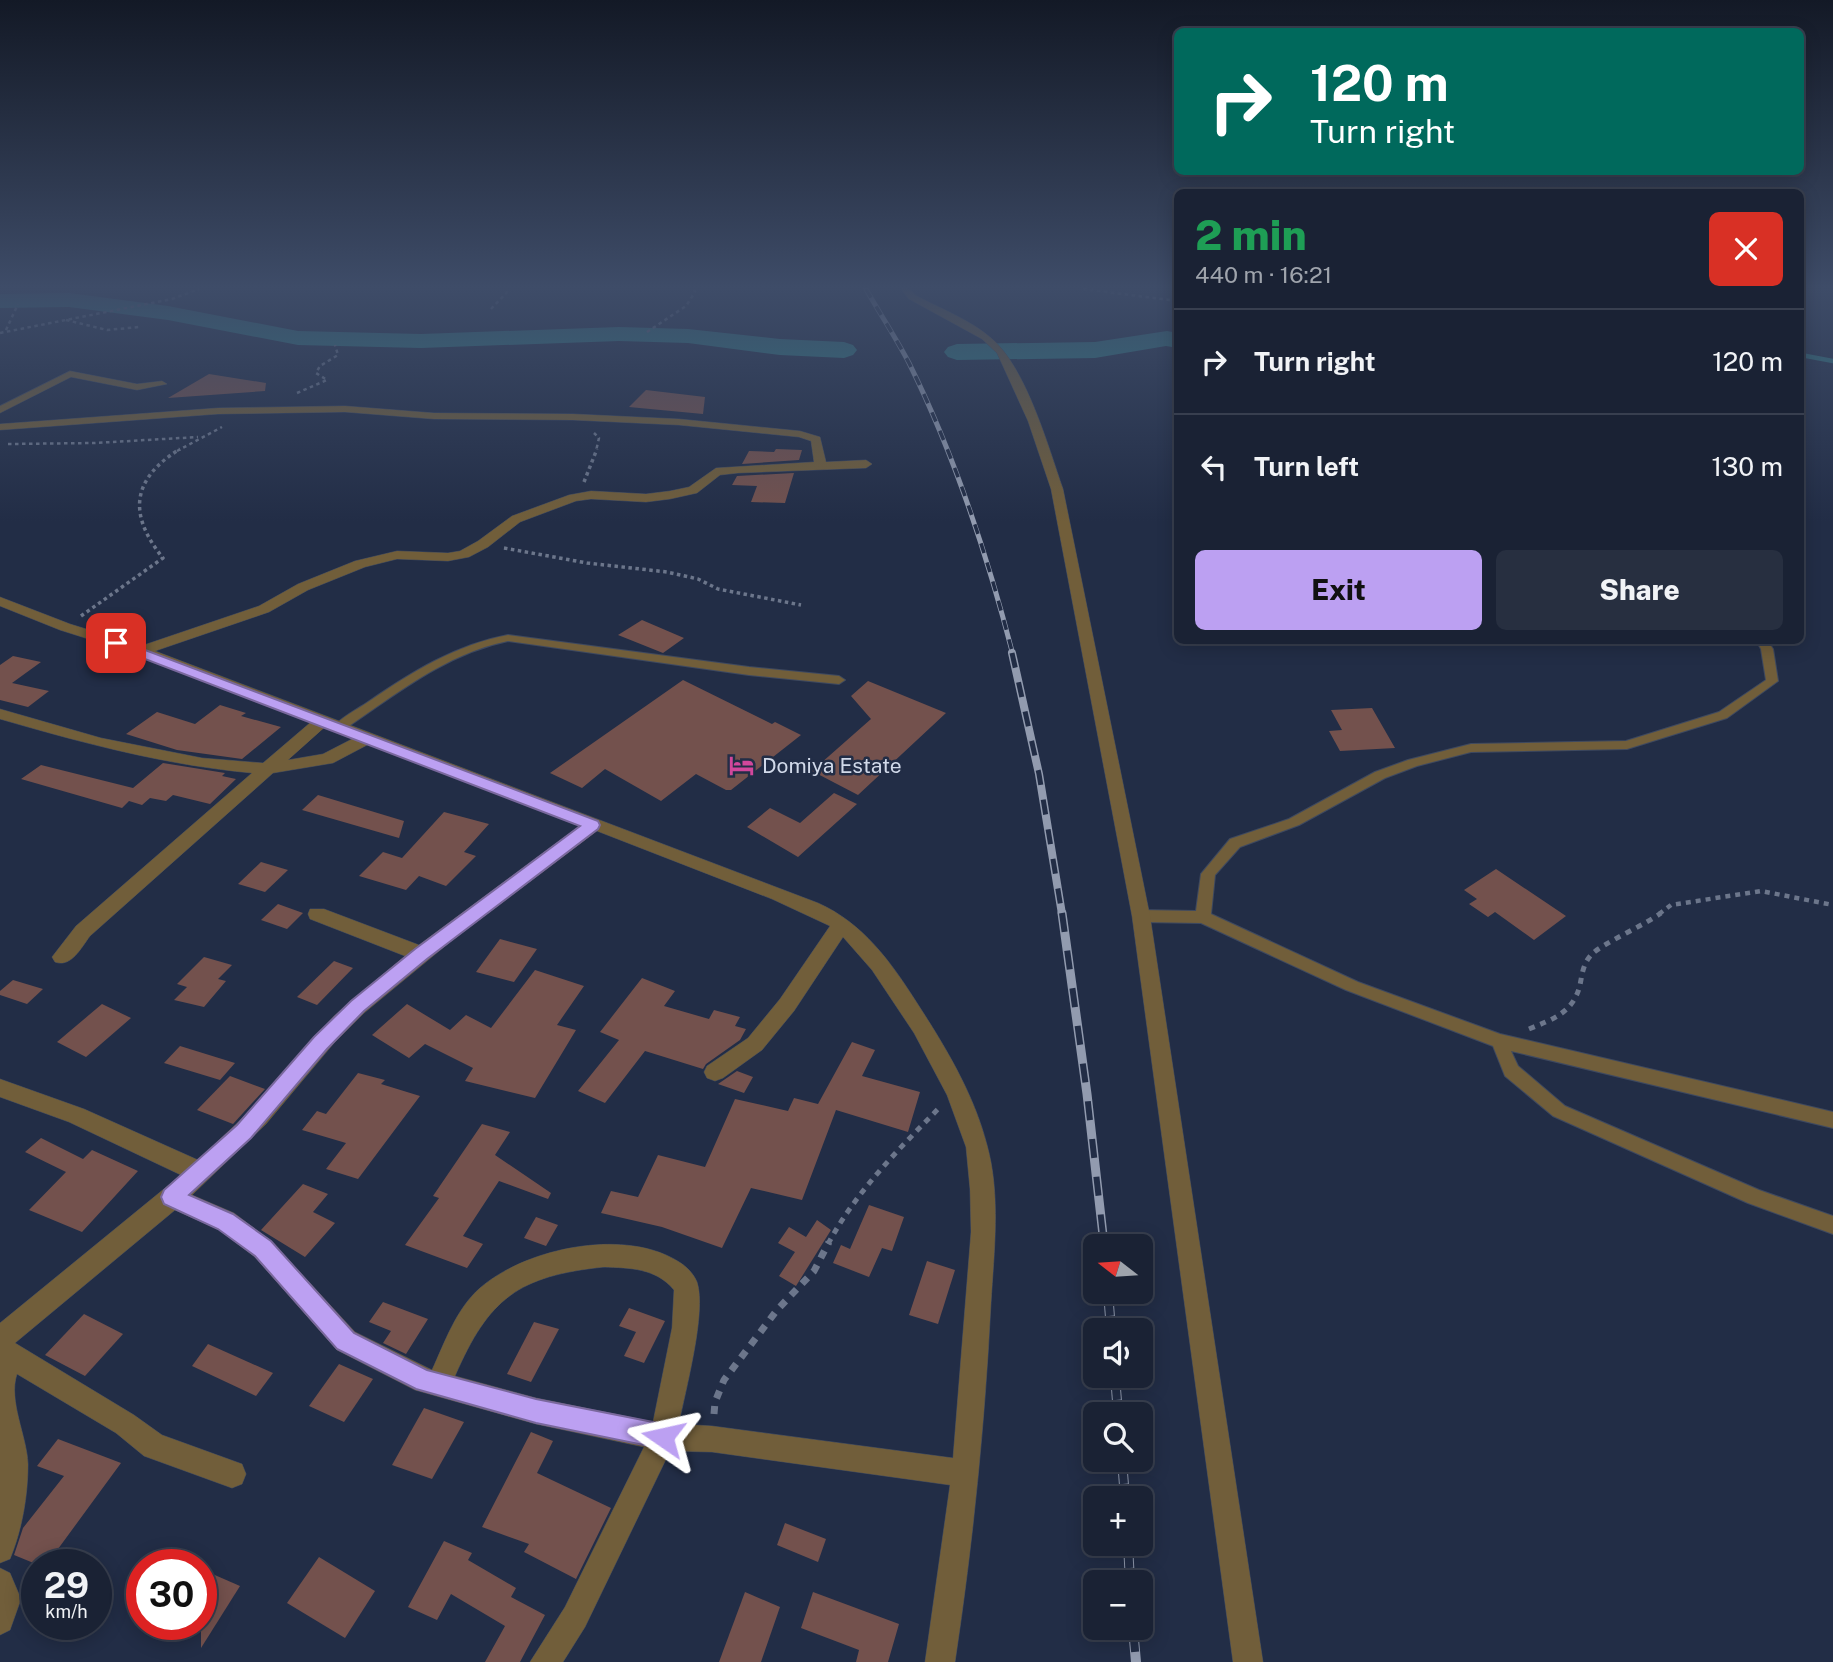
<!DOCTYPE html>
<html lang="en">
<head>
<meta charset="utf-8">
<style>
  body { margin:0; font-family:"Public Sans",sans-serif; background:#272f40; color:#f1f3f6; height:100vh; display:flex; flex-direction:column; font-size:26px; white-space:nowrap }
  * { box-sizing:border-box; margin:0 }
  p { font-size:23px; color:#9fa4ac }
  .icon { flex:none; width:38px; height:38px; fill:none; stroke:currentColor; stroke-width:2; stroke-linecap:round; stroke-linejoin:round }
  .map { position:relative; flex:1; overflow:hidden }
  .sheet { position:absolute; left:1174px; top:189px; width:630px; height:455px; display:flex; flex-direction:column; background:#1a2234; border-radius:10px; box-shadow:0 4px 18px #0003,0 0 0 2px #383f4f }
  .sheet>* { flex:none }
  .guide { position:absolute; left:1174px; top:28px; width:630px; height:147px; border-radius:10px; box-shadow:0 4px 18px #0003,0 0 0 2px #383f4f; background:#00695c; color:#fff; overflow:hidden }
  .needle { width:46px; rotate:287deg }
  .buttons { position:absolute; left:1083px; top:1234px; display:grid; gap:14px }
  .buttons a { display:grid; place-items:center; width:70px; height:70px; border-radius:10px; background:#1a2234; box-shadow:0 4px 18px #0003,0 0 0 2px #383f4f; font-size:35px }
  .speed { position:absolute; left:21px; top:1549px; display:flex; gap:14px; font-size:35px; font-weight:700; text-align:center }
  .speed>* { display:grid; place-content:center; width:91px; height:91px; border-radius:50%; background:#1a2234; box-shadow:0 4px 18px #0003,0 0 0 2px #383f4f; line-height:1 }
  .speed small { font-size:18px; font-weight:400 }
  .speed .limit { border:10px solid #d22; background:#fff; color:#111 }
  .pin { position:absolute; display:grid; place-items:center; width:60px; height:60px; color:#fff; margin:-30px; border-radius:14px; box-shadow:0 4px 10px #0006 }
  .me { position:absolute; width:77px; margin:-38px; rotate:281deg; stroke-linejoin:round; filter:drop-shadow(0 0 5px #0008) }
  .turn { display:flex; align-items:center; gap:24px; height:147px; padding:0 21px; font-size:32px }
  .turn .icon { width:91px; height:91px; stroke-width:2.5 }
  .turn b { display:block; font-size:49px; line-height:60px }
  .round { display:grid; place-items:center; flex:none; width:74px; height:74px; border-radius:10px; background:#272f40 }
  .headline { display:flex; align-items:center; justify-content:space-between; height:119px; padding:0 21px }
  h1 { font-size:42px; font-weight:800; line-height:52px; color:#1e9e55 }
  .cta { display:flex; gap:14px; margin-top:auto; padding:14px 21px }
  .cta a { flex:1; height:80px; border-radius:10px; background:#bca0f2; color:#111; font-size:28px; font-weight:800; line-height:80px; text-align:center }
  .cta a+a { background:#272f40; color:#f1f3f6 }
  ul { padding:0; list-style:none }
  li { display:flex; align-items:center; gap:21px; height:105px; padding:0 21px; border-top:2px solid #383f4f }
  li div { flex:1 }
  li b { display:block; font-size:26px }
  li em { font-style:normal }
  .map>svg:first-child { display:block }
</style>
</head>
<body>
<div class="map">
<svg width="1833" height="1662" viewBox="0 0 1833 1662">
  <rect width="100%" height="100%" fill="#222d46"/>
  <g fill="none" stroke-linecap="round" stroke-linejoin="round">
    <path stroke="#307f85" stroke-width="4.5" d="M1801 355 1833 361"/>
    <g fill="#307f85" fill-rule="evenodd">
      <path d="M69 293 168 306 298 331 421 334 619 327 688 329 780 339 844 342 853 345 857 350 853 355 844 358 780 355 688 343 619 341 421 348 298 345 168 320 69 307 0 308V294Z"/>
      <path d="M1167 331 1178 333V348L1166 346 1095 358 957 360 948 357 944 352 948 347 957 344 1095 342Z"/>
    </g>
  </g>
  <g fill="#73514d">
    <path d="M209 374 266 383 265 391 168 398Z"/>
    <path d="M646 390 705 397 703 414 629 407Z"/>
    <path d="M776 449 802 450 799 460 742 464 749 451 774 452Z"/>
    <path d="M794 473 785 503 751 502 757 486 732 485 737 476Z"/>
    <path d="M642 620 684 638 663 653 618 635Z"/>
    <path d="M13 656 41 662 12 683 49 691 28 707 0 700V665Z"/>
    <path d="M683 680 772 724 775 722 801 735 731 790H726L696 774 661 801 605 769 582 788 550 773Z"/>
    <path d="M868 681 946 713 858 795 812 771 871 719 851 696Z"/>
    <path d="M220 705 246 713 241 716 281 727 242 759 177 750 126 734 157 712 195 724Z"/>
    <path d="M1372 708 1395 748 1340 751 1329 731 1342 730 1331 710Z"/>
    <path d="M163 763 225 773 222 776 236 779 210 804 173 795 166 801 150 798 142 805 129 801 122 808 21 779 41 765 133 788Z"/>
    <path d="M834 793 857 804 798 857 747 827 770 808 800 823Z"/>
    <path d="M318 795 404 821 399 838 302 810Z"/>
    <path d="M444 812 489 824 464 852 476 856 446 886 419 876 406 890 359 876 383 852 402 858Z"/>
    <path d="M261 862 288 870 265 892 238 884Z"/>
    <path d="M1496 869 1566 916 1534 940 1495 912 1488 917 1469 904 1477 899 1464 890Z"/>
    <path d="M278 904 303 913 287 929 261 920Z"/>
    <path d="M500 939 537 949 514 982 476 972Z"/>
    <path d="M204 957 232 965 218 979 226 981 204 1007 174 1000 187 987 177 984Z"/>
    <path d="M334 961 353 968 317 1005 297 997Z"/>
    <path d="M535 970 584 986 557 1025 576 1030 535 1098 465 1081 473 1068 425 1044 409 1058 372 1035 407 1004 450 1030 466 1015 491 1028Z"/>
    <path d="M642 978 675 991 664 1006 709 1019 714 1010 740 1017 735 1026 746 1029 740 1040 706 1064 703 1069 645 1051 605 1103 578 1091 619 1040 600 1032Z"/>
    <path d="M13 980 43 989 27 1004 0 995V991Z"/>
    <path d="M102 1004 131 1018 86 1057 57 1042Z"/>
    <path d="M852 1042 875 1050 862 1076 920 1092 908 1132 836 1110 802 1200 751 1188 722 1248 662 1227 601 1213 611 1191 638 1197 658 1155 705 1167 735 1099 788 1111 794 1098 818 1104Z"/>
    <path d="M180 1046 235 1063 220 1080 164 1063Z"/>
    <path d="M737 1071 753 1077 744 1093 718 1084Z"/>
    <path d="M358 1073 385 1080 381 1084 420 1096 358 1179 326 1169 346 1143 302 1130 317 1111 326 1114Z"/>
    <path d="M230 1076 265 1089 233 1124 197 1110Z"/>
    <path d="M482 1124 510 1132 495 1155 551 1193 548 1199 499 1181 463 1236 483 1244 467 1268 405 1245 439 1198 433 1196Z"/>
    <path d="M41 1138 83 1159 92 1150 138 1171 82 1232 29 1210 66 1172 25 1152Z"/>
    <path d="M303 1184 328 1194 313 1212 335 1223 305 1257 261 1230Z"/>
    <path d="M869 1205 904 1217 892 1251 882 1248 869 1277 833 1263 841 1245 850 1249Z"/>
    <path d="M536 1217 558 1225 546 1246 524 1238Z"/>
    <path d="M817 1220 831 1230 796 1286 779 1276 795 1252 778 1243 789 1227 806 1237Z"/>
    <path d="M927 1261 955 1270 938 1324 909 1315Z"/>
    <path d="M383 1302 428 1319 406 1354 383 1343 391 1331 369 1322Z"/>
    <path d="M629 1308 665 1321 644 1363 624 1356 636 1332 619 1326Z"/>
    <path d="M84 1314 123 1334 85 1376 45 1355Z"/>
    <path d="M534 1322 559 1329 531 1382 507 1374Z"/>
    <path d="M208 1344 273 1373 256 1396 192 1366Z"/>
    <path d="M339 1364 373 1379 344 1422 309 1406Z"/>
    <path d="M424 1408 464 1422 432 1479 392 1465Z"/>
    <path d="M531 1432 553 1441 537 1473 611 1508 576 1579 524 1552 529 1544 482 1527Z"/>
    <path d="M58 1439 121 1463 47 1564H36L14 1555 23 1528 64 1476 37 1466Z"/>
    <path d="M785 1523 826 1539 818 1562 777 1545Z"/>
    <path d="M444 1541 472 1553 468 1560 516 1588 511 1597 545 1615 520 1662H485L505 1626 451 1594 437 1620 408 1607Z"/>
    <path d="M319 1557 375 1591 345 1638 287 1603Z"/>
    <path d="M201 1569 240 1586 201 1648Z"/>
    <path d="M745 1592 780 1607 761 1662H719Z"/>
    <path d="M813 1592 899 1624 888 1662H856L859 1650 801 1628Z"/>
  </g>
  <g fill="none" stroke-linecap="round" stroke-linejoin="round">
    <defs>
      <g id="service">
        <path d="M508 635 749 667 839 676 845 680 839 684 749 675 508 641C445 654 395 695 343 730L339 731 333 727C342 717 356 710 368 702 412 672 455 645 508 635Z"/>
        <path d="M1756 640H1767L1773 649 1778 681 1727 718 1627 749 1471 752 1417 766 1385 778 1299 825 1240 847 1215 875 1211 914 1358 982 1500 1034 1833 1112V1128L1511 1051 1518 1066 1565 1106 1759 1190 1833 1216V1234L1748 1203 1553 1116 1505 1076 1493 1046 1346 990 1201 923 1141 922 1136 920 1133 916 1136 912 1141 910 1196 911 1201 874 1230 839 1289 819 1375 772 1408 760 1471 744 1626 741 1719 712 1766 680 1761 649Z"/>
      </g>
      <g id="minor">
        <path d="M901 289H910L915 295C939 308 971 320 991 338 1026 367 1048 446 1063 489L1150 916 1263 1662H1233L1132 916 1051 489 1028 421 997 353 982 339 909 299Z"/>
        <path d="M70 371 137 384 162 381 167 384 137 390 71 377 0 413V406Z"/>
        <path d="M345 406 434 413 573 414 679 419 800 431 820 437 826 462 866 460 872 464 866 468 738 473 720 475 697 493 670 499 646 502 591 499 576 501 520 522 488 547 469 557 448 561 397 559 365 567 308 590 269 612 155 651 818 903C863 923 891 962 917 1003 945 1046 974 1094 987 1145 1001 1195 994 1252 991 1303 985 1423 973 1543 955 1662H925L950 1485 712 1452 670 1451 585 1627 563 1662H530L565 1607 644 1447 536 1424 415 1390 337 1350 255 1257 218 1229 175 1210 15 1343 134 1415 162 1435 242 1464 246 1474 242 1484 232 1488 144 1456 116 1433 17 1374C8 1401 27 1436 28 1464 28 1496 22 1530 10 1559L0 1563V1323L181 1175 69 1122 0 1097V1079L84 1109 198 1160 250 1111 334 1016 405 956 310 919 308 914 310 909H324L419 945 581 825 369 744 333 763 273 773 90 936C81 948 71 968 55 962L52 957 76 926 252 773C165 765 83 743 0 719V709L101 738 202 758 263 763 311 722 136 654 60 630 0 606V597L70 624 141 646 259 606 298 584 355 561 397 551 448 553 460 551 478 541 512 516 569 495 591 491 646 494 670 491 689 487 716 468 814 462 811 441 799 437 679 425 573 420 434 419 345 412 218 414 0 430V424L218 408ZM325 727 354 738 323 754 288 760ZM597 831 772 899 830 926 780 999 748 1038 707 1066 704 1072 707 1078 715 1081 723 1078 762 1050 794 1011 843 937 872 970 914 1033 947 1095 966 1147 970 1189 971 1232 953 1458 712 1426 679 1424C685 1391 707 1312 697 1282 691 1268 679 1261 666 1255 612 1231 524 1250 480 1288 456 1309 445 1342 432 1370L355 1332 271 1241 234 1213 192 1195 266 1124 334 1043 364 1013 450 942ZM604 1267C630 1268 656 1268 674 1290L672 1328 653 1422 536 1398 455 1376C489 1298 518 1276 604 1267Z"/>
        <path d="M0 1568 10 1573 21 1599 10 1630 0 1635Z"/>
      </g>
    </defs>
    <use href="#service" stroke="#3e4960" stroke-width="2"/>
    <use href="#minor" stroke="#3e4960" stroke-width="1"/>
    <g stroke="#6c768b" stroke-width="2.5" stroke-dasharray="3.5 3.5" stroke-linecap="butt">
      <path d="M1083 289 1178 301"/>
      <path d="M491 309 510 289"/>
      <path d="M66 320 107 330 139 327"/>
      <path d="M6 330 18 304"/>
      <path d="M647 332 686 306 695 292 694 289"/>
      <path d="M0 333 172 299 199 289"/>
      <path d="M297 393 327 380 316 373 320 366 338 355 335 345"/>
      <path d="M594 433 599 438 596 451"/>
      <path d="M8 444 95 443 198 437"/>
      <path d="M177 451 222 427"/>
    </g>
    <g stroke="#6c768b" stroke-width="3.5" stroke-dasharray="3.5 3.5" stroke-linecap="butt">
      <path d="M584 482 597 449"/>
      <path d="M504 548 587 563 667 572 698 579 718 589 801 605"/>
      <path d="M81 616 163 558C128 515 131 479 180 449"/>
    </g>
    <path stroke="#6c768b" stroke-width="4.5" stroke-dasharray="5 5" stroke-linecap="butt" d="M1659 914 1671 905 1761 891 1833 905"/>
    <g stroke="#6c768b" stroke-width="5" stroke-dasharray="6 6" stroke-linecap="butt">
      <path d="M1529 1029C1553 1019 1573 1013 1580 985 1582 975 1583 964 1591 955 1601 944 1645 925 1661 913"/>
      <path d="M828 1244C857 1190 899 1149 941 1106"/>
    </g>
    <path stroke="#6c768b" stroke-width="7" stroke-dasharray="8 8" stroke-linecap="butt" d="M714 1414 715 1402 724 1380 777 1310 814 1271 829 1242"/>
    <use href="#service" fill="#715e3a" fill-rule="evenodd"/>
    <use href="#minor" fill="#715e3a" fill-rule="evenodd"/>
    <defs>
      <path id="rail-far3" d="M866 289C880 314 896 338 909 363 955 456 987 554 1013 655"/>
      <path id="rail-far2" d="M1012 653 1039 774 1062 914"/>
      <path id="rail-far1" d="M1062 913 1087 1094 1104 1244"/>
      <g id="rail">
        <path d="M1104 1242V1246"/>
        <path d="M1108 1292 1111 1330"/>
        <path d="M1115 1376 1118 1414"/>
        <path d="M1122 1460 1125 1498"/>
        <path d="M1128 1544 1130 1582"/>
        <path d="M1133 1628 1136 1662"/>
      </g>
    </defs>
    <use href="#rail-far3" stroke="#929baf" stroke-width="5"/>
    <use href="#rail-far2" stroke="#929baf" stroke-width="8"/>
    <use href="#rail-far1" stroke="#929baf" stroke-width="9"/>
    <use href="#rail" stroke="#929baf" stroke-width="10"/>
    <use href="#rail-far3" stroke="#222d46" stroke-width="3.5" stroke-dasharray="10" stroke-linecap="butt"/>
    <use href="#rail-far2" stroke="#222d46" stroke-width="5" stroke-dasharray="15" stroke-linecap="butt"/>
    <use href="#rail-far1" stroke="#222d46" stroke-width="6" stroke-dasharray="19" stroke-linecap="butt"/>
    <use href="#rail" stroke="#222d46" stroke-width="8" stroke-dasharray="24" stroke-linecap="butt"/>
  </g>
  <linearGradient id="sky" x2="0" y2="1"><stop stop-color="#131926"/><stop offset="0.55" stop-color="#3e4c68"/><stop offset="1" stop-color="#3e4c68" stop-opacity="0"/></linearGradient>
  <rect width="1833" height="522" fill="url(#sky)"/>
  <path fill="#bca0f2" stroke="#7a689d" stroke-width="2" d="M116 639 598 821 600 825 598 829 427 959 364 1011 327 1049 251 1138 189 1195 233 1214 271 1241 354 1333 427 1370 536 1399 663 1424 672 1428 676 1437 672 1445 663 1449 536 1423 416 1389 337 1349 255 1256 218 1229 164 1204 161 1197 164 1190 237 1125 314 1037 351 1001 415 949 580 826 111 646 109 643Z"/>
  <defs>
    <symbol id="hotel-bare" viewBox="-9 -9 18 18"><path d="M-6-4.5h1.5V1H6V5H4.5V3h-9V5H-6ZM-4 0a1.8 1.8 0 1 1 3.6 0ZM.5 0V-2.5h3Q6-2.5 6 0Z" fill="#d1479c" stroke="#222d46" stroke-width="2.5" paint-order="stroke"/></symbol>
  </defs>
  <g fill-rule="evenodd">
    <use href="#hotel-bare" x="724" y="748" width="35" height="35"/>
  </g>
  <g text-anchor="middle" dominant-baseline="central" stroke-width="5" stroke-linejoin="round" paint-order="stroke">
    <g font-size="21" fill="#d1d9e9" stroke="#222d46" text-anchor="start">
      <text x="762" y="765">Domiya Estate</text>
    </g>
  </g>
</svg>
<div class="buttons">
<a><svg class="needle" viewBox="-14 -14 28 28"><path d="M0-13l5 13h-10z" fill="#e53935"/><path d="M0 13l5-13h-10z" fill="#9fa4ac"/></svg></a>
<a><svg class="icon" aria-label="sound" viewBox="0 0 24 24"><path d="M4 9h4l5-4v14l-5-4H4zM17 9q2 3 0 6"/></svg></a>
<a><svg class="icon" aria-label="search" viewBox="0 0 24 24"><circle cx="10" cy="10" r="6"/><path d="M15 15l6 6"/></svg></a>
<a>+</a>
<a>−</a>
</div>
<div class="speed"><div>29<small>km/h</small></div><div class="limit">30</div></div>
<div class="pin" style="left:116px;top:643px;background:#d93025"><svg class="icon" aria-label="arrive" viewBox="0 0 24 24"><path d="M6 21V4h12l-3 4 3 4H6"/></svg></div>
<svg class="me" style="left:663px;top:1437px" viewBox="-20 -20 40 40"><path d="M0-17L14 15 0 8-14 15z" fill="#bca0f2" stroke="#fff" stroke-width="4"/></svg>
<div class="guide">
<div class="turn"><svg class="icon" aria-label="right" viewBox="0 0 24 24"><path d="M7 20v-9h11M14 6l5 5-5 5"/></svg><div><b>120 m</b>Turn right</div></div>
</div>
<section class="sheet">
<div class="headline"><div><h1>2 min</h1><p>440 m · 16:21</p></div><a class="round" style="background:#d93025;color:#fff"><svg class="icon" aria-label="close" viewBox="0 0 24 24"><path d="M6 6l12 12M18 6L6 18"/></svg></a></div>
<ul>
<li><svg class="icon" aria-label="right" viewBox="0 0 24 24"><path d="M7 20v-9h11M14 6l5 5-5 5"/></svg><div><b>Turn right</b></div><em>120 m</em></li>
<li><svg class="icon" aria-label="left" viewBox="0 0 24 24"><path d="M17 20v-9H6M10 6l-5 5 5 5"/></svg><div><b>Turn left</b></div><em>130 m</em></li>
</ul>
<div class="cta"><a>Exit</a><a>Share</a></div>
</section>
</div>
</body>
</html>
